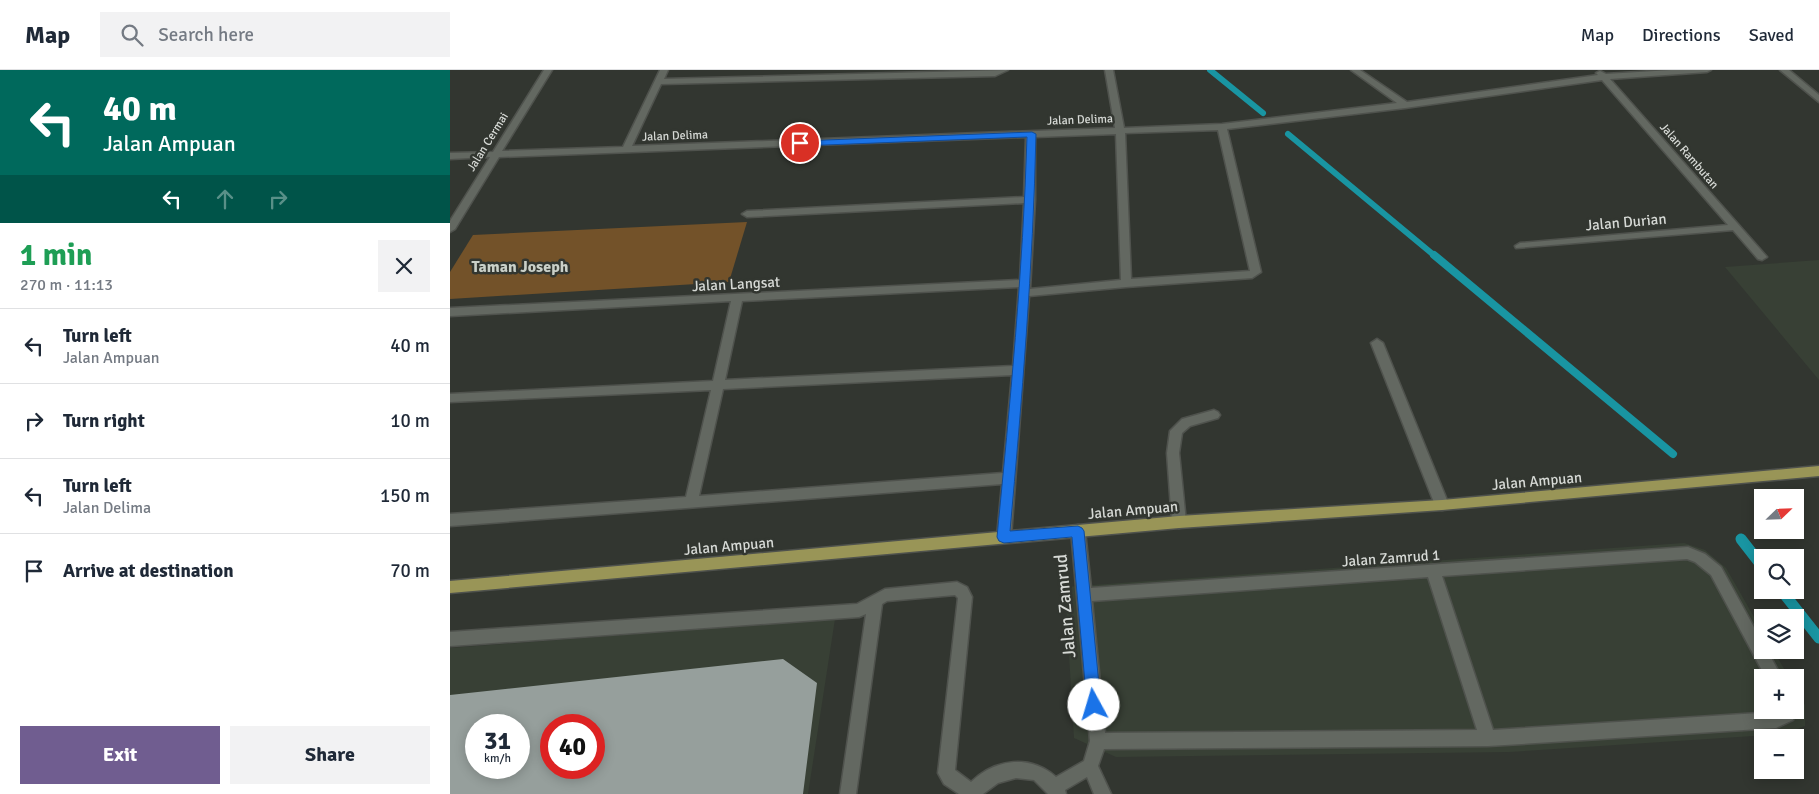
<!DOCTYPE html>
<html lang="en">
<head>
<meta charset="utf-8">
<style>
  body { margin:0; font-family:Signika,sans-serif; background:#f2f2f3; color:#1f2937; height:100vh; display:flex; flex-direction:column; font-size:19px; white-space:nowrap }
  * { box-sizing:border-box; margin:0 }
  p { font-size:16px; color:#747a83 }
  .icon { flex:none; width:28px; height:28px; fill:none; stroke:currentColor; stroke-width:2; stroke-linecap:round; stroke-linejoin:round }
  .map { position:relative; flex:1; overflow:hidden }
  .sheet { display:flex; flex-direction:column; background:#fff; width:450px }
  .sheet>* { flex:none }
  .hud { background:#00695c; color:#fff; overflow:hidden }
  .needle { width:32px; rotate:67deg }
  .controls { position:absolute; left:1304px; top:419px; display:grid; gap:10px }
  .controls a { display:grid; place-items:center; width:50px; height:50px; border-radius:0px; background:#fff; box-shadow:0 2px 12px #0003; font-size:25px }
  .speed { position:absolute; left:15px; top:644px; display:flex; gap:10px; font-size:25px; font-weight:700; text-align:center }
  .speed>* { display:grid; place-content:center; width:65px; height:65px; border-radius:50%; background:#fff; box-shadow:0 2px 12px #0003; line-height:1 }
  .speed small { font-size:12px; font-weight:400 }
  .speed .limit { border:8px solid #d22; background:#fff; color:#111 }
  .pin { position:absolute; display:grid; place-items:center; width:42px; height:42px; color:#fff; margin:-21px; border:2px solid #fff; border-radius:50%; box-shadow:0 1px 5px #0007 }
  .me { position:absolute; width:55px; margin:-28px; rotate:354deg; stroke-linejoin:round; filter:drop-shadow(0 0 4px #0008) }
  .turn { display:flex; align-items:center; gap:18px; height:105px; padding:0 20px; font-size:22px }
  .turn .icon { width:65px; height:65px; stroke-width:2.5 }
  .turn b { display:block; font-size:35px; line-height:42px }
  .lanes { display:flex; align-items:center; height:48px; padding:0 20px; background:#0003; justify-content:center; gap:25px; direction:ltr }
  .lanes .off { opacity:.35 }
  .round { display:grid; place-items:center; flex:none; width:52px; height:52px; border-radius:0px; background:#f2f2f3 }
  .head { display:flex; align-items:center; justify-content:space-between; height:85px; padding:0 20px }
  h1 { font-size:30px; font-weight:700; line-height:38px; color:#1e9e55 }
  .button { display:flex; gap:10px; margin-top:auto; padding:10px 20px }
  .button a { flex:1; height:58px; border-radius:0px; background:#705d90; color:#fff; font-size:20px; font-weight:700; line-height:58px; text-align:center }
  .button a+a { background:#f2f2f3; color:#1f2937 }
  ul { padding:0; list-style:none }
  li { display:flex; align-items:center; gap:15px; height:75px; padding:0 20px; border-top:1px solid #e0e1e3 }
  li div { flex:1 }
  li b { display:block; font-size:19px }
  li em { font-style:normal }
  header { display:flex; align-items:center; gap:30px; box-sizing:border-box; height:70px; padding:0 25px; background:#fff; border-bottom:1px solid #e0e1e3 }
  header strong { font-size:24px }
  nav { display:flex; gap:28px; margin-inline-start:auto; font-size:18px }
  .search { width:350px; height:45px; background:#f2f2f3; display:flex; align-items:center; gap:12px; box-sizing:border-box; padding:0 18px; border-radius:0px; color:#747a83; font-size:19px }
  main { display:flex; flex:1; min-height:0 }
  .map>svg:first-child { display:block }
</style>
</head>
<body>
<header>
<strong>Map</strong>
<div class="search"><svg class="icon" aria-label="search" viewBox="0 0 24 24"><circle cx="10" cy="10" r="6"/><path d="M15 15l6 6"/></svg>Search here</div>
<nav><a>Map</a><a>Directions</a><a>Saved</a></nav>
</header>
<main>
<section class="sheet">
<div class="hud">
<div class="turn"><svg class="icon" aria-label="left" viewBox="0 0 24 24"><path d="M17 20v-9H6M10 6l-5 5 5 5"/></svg><div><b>40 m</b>Jalan Ampuan</div></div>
<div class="lanes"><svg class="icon" aria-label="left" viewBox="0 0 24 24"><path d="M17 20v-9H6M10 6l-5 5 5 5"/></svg><svg class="icon off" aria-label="ahead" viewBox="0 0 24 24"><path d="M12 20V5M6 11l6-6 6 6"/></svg><svg class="icon off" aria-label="right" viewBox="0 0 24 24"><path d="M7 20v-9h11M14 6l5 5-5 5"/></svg></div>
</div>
<div class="head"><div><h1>1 min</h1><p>270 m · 11:13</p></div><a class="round"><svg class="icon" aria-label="close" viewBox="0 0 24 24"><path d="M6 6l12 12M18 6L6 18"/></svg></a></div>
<ul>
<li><svg class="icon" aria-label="left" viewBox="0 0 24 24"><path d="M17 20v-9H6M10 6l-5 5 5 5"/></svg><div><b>Turn left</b><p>Jalan Ampuan</p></div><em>40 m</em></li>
<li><svg class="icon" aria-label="right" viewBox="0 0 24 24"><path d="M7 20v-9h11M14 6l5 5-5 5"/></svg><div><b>Turn right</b></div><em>10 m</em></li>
<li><svg class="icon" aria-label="left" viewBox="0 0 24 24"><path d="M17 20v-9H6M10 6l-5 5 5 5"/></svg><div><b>Turn left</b><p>Jalan Delima</p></div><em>150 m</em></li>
<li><svg class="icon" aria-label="arrive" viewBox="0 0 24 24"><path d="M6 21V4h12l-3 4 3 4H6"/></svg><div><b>Arrive at destination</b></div><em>70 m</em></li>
</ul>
<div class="button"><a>Exit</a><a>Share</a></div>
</section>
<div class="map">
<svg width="1369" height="724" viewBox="0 0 1369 724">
  <rect width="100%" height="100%" fill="#323630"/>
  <g fill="#384035" fill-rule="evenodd">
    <path d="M1369 190V310L1275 197Z"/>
    <path d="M1234 473 1255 480 1276 498 1312 561V580H1323L1339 607 1312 608V640H1345V618L1355 635V656L1333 664 1059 682 666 687 624 668 615 517Z"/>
    <path d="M385 549 358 724H0V578ZM26 655H69V698H26ZM101 655H144V698H101Z"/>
  </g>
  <path fill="#735229" d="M297 152 279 212 0 229V202L23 165Z"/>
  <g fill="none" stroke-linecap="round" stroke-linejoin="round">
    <g stroke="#1995a2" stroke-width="6">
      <path d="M760 0 813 43"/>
      <path d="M838 64 985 186"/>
    </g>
    <path stroke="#1995a2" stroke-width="8" d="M984 185 1223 384"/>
    <g stroke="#1995a2" stroke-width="11">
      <path d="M1291 469 1312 496"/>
      <path d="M1331 520 1369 568"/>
    </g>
  </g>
  <path fill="#969f9c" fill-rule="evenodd" d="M333 589 367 613 353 724H0V625ZM26 655H69V698H26ZM101 655H144V698H101Z"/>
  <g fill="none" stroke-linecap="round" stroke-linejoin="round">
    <defs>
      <g id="minor">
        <path d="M94 0H102L52 81 173 77 210 0H218L214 9 558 0 545 6 211 14 182 76 665 58 655 0H663L674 58 772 54 947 33 901 0H910L957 32 1148 5 1146 3 1150 1 1156 4 1221 0H1261L1257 2 1160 9 1317 187 1312 190 1308 189 1283 160 1066 178 1065 176 1070 173 1278 155 1152 10 955 38 777 59 811 202 802 208 676 217 579 226 561 467 559 471 554 473 549 471 547 467 552 414 0 456V444L236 427 261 320 0 332V324L263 311 281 231 0 246V238L570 210 574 133 297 147 292 144 297 141 574 127 576 67 49 87 5 159 0 162V151L40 87 0 89V83L43 82ZM768 60 800 201 681 209 675 63ZM666 64 671 210 580 219 585 130V67ZM569 217 563 296 275 310 292 231ZM562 305 553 403 249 426 273 319Z"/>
        <path d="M1330 0H1339L1369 25V32Z"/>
        <path d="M927 269 933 273 999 435 997 439 992 440 987 439 985 435 921 273Z"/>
        <path d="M764 340 768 342 770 345 768 348 740 356 732 363 729 383 736 452 734 456 729 458 724 456 722 452 717 383 720 361 732 349Z"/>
        <path d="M628 455 633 457 635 461 641 518 1238 477 1255 484 1271 497 1312 572V580H1317L1332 608H1316L1261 505 1245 492 1237 489 992 506 1043 660 1325 642 1329 640H1345L1343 650 1326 658 1038 676 654 679 648 696 661 724H644L637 707 615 720 616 724H598L584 710 566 708 548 713 533 724H509L494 714 488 703 508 528 505 525 437 531 432 534 406 724H390L416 544 409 547 0 576V562L407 534 435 519 507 512 517 517 522 527 505 700 521 712C545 689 580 684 606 707L634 691 640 671 621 461 623 457ZM978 507 1027 660 655 663 642 531Z"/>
      </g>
      <path id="major" d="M1369 396V406L992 440 729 458 0 523V511L729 446 992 430Z"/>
    </defs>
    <use href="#minor" stroke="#4f524d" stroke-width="3"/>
    <use href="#major" stroke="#4f524d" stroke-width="3"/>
    <use href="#minor" fill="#636861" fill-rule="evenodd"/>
    <use href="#major" fill="#999557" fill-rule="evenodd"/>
  </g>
  <path fill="#1a73e8" stroke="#114b97" d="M582 62 586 64C583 197 572 329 560 461L628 456 632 458 634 461 651 635 649 640 644 642 639 640 637 635 622 467 554 473 549 471 547 467C560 334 573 201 577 67L350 76 346 73 350 71Z"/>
  <g text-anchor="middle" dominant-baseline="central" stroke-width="5" stroke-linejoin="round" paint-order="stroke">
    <g font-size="12" fill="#d6d9d5" stroke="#323630">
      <text transform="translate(630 50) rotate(-2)">Jalan Delima</text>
      <text transform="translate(225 66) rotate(-2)">Jalan Delima</text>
      <text transform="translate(38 72) rotate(-58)">Jalan Cermai</text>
      <text transform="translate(1239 86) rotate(49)">Jalan Rambutan</text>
    </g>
    <g font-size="15" fill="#d6d9d5" stroke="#323630">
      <text transform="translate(1176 152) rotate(-5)">Jalan Durian</text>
      <text transform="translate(286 214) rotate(-3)">Jalan Langsat</text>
      <text transform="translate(1087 411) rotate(-5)">Jalan Ampuan</text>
      <text transform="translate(683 440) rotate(-5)">Jalan Ampuan</text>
      <text transform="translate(279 476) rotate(-5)">Jalan Ampuan</text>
      <text transform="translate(941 488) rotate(-4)">Jalan Zamrud 1</text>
    </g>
    <g font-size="16" font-weight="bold" fill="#cad0c8" stroke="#323630">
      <text x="70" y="197">Taman Joseph</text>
    </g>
    <g font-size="18" fill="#d6d9d5" stroke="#323630">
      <text transform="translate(615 536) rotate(-95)">Jalan Zamrud</text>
    </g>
  </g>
</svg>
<div class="controls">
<a><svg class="needle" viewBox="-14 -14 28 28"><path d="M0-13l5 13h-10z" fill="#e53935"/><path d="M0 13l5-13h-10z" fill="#747a83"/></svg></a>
<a><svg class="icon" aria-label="search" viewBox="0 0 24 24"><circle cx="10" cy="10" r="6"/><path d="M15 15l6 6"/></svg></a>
<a><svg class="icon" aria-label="layers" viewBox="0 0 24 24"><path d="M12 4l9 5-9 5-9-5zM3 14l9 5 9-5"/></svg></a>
<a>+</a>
<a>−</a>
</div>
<div class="speed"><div>31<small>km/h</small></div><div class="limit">40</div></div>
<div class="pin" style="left:350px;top:73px;background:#d93025"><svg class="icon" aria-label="arrive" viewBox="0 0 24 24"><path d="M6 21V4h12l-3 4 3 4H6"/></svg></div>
<svg class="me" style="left:644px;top:635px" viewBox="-20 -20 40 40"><circle r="19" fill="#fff"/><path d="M0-13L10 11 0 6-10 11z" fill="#1a73e8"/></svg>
</div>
</main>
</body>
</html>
